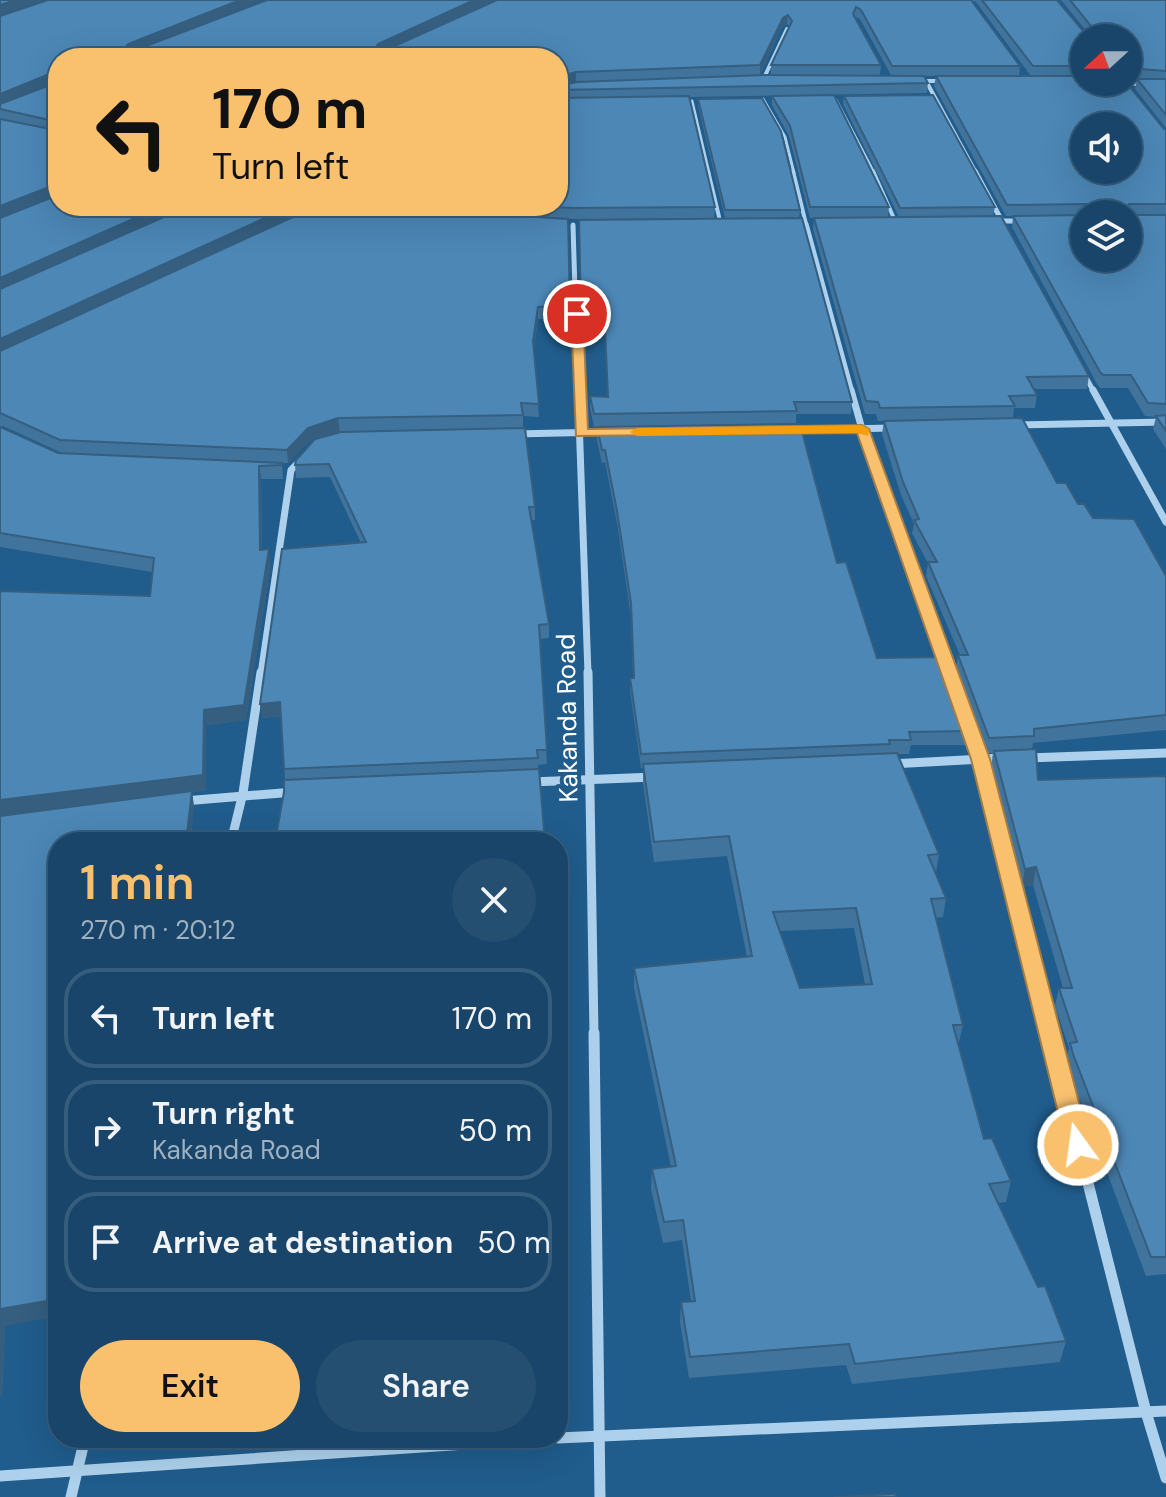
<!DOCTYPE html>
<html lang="en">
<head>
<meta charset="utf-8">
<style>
  body { margin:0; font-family:"DM Sans",sans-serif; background:#254f71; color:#f1f3f6; height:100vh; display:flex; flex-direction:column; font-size:30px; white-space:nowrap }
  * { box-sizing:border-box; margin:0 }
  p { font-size:26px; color:#9fb1c0 }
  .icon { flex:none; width:44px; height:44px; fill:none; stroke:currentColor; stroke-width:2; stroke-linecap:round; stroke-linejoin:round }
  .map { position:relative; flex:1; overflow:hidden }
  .details { position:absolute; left:48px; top:832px; width:520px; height:616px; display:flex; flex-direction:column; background:#184569; border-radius:32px; box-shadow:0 8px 32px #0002,0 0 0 2px #365d7d }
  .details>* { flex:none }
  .hud { position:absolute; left:48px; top:48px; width:520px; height:168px; border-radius:32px; box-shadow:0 8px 32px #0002,0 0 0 2px #365d7d; background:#f9c16e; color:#111; overflow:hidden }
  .needle { width:52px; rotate:249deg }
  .controls { position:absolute; left:1070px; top:24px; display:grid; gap:16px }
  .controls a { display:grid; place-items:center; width:72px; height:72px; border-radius:50%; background:#184569; box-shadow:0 8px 32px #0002,0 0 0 2px #365d7d; font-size:40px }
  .pin { position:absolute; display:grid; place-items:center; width:68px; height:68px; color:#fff; margin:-34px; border:4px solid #fff; border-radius:50%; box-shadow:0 2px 8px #0007 }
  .me { position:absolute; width:88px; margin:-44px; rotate:346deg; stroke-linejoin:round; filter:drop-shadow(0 0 6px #0008) }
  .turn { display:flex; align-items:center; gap:28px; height:168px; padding:0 32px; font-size:36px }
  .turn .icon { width:104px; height:104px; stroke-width:2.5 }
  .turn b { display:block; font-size:56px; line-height:68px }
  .round { display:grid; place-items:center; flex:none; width:84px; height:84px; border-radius:42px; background:#254f71 }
  .headline { display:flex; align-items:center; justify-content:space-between; height:136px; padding:0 32px }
  h1 { font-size:48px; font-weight:600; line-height:60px; color:#f9c16e }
  .cta { display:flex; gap:16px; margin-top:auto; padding:16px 32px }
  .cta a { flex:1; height:92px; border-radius:48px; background:#f9c16e; color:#111; font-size:32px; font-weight:600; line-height:92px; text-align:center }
  .cta a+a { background:#254f71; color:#f1f3f6 }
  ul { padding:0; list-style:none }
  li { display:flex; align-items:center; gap:24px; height:100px; margin:0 16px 12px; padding:0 16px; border:4px solid #365d7d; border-radius:32px }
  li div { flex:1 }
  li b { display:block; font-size:30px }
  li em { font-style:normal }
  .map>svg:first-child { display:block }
</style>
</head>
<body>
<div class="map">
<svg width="1166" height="1497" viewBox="0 0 1166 1497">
  <rect width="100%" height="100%" fill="#205c8c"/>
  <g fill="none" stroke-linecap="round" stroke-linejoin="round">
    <g stroke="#add1ec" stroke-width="3">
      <path d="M763 99 785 137 794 173"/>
      <path d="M836 100 874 173"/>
      <path d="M692 101 709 173"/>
    </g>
    <g stroke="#add1ec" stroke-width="4">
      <path d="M708 171 721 225"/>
      <path d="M793 171 806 224"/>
      <path d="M873 171 896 223"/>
    </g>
    <g stroke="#add1ec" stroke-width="4">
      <path d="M763 80 787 29"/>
      <path d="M944 81H926L976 173"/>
      <path d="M1124 84H1166"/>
    </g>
    <g stroke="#add1ec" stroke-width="5">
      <path d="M975 171 1003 223"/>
      <path d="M993 221H1023"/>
      <path d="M806 224 852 392"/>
      <path d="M573 225 578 392"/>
      <path d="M1083 372 1094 392"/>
    </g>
    <g stroke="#add1ec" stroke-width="7">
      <path d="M578 390 588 674"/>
      <path d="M851 390 862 429 950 674"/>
      <path d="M1093 390 1166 522"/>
      <path d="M1015 425 1166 422"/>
      <path d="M791 430 893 428"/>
      <path d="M515 434 605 432"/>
      <path d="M261 674 291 470 301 460"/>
    </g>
    <g stroke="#add1ec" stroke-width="9">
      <path d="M588 672 594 1035"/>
      <path d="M949 672 980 759 1050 1035"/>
      <path d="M1027 758 1166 753"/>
      <path d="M891 764 1001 758"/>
      <path d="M531 782 654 777"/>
      <path d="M184 801 294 792"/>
      <path d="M231 842 243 793 261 672"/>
    </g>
    <g stroke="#add1ec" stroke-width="11">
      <path d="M594 1033 600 1497"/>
      <path d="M1050 1033 1146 1412 1166 1478"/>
      <path d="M558 1438 1166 1411"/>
      <path d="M0 1476 553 1438"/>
      <path d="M71 1497 85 1438"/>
    </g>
  </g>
  <g fill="#41749d" fill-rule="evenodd">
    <path d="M267 0H493L389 49 497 0H1057L1084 32H1087L1061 0H1166V128L1135 89 1137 79H1147L1128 77V38H1084V76H1031L975 1 973 2 1020 66 1019 76H924L928 83 927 93 689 97 715 207 714 218 568 219 570 319H538L534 349 539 417 523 416V428L535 507V520H531L549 624V638L540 639 547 764 538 765V769L284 792 285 780 281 716 262 718 361 543 330 477 296 478 295 465 315 439 309 441 288 463H282L283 479H261L262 550 271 563 246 720 206 725V790L192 792 194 807 58 842 5 1326 2 1395 0 1396V591L150 596 152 572 0 547V427L58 453H62L3 426 0 427V16L176 35ZM855 17 860 19 891 75H760L782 27 787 24 790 27 771 65V75H880L881 65ZM58 58H558V206H58Z"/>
    <path d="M936 76 1166 129V449L1153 429 1156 417 1145 416 1128 388H1100L1097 384 1012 227 1013 216H1006L934 86ZM1084 214H1128L1084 258Z"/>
    <path d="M772 96 889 207 888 217H899L843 104 844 96 995 207 993 216 1089 376 1087 389H1034L1037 395 1035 408H1014L1013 418 878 421 876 414H865L813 229 814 218H810L789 136 772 105Z"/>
    <path d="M698 99 800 210 799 218H725L698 106Z"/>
    <path d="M579 220 852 402 851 414H796V423L594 427 590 408V396L608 397 604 318 581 319Z"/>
    <path d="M884 421 1057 483 1093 518 1166 576V730L1033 743 1032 750 1038 780 1166 776V1274L1146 1276 1069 1072 1066 1060 1069 1048 1055 1006 1059 988H1063L1033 885 1022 887 991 768 993 753H987L956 670 958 655H960L926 576 928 563 912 533 914 524 901 495 882 434Z"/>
    <path d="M597 427 837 563 877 658 969 731 967 745H911L909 754H897L939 854 936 873 946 898 943 917 935 918 963 1025 958 1046 984 1139 1011 1181 1006 1202 998 1203 1038 1287 1066 1341 1060 1362 852 1384 846 1365 689 1378 680 1322 681 1302 691 1301 682 1240 663 1243 651 1189 652 1169 671 1167 634 988V968L747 957 727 856 654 862 643 783V768H641L630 691V678H633L631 617 617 523 605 462 602 463 597 440ZM854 928 865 984 800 988 780 931Z"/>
    <path d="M558 1076 566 1166V1186H558Z"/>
  </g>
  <g fill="#355e7f">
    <path d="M16 0H45L0 15V5Z"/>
    <path d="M240 0H263L129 53 125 48 128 44Z"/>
    <path d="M474 0H493L379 53 375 49 378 44Z"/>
    <path d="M788 15 787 24 782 27 760 75V65L783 18Z"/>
    <path d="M54 72 56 82 0 105V94Z"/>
    <path d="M576 72V82L558 87V77Z"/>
    <path d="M54 185 56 196 0 218V206Z"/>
    <path d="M162 206H189L0 291V278Z"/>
    <path d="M291 206H316L0 353V339Z"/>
    <path d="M538 307V319L533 354V341Z"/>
    <path d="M338 418 340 432 309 441 288 463 287 450 308 428Z"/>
    <path d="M259 466 261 479 262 564 260 550Z"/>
    <path d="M269 549 271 563 246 720 206 725V790L192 792 194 807 191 842 0 816V800L204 710Z"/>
    <path d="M280 702 282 716 262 718 260 704Z"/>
    <path d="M1036 867 1033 885 1022 887 1025 869Z"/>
    <path d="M58 1299V1316L5 1326 2 1395 0 1396V1309Z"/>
  </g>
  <g fill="#4c87b6" stroke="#355e7f" stroke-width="2" fill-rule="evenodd">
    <path d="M0 0H16L0 5Z"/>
    <path d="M48 0H240L128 44 125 48 128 53 267 0H474L378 44 375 49 379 53 497 0H971L1020 66H892L861 10 856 7 853 14 881 65H771L792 21 788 15 783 18 760 65 576 72 558 77V58H58V74L54 72 0 94V16Z"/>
    <path d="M982 0H1057L1084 32H1091V26L1070 0H1166V71L1128 68V38H1084V66H1033Z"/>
    <path d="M764 75 924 76 928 83 558 90V86L577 82Z"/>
    <path d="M936 76H1084V82H1126L1164 129H1166V204H1129L1125 210 1129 215H1166V404L1148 403 1131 375H1103L1100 372 1013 216 1084 215V258H1128V214H1087L1091 208 1086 204 1007 205ZM1084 126H1128V170H1084Z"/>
    <path d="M1137 79H1166V115Z"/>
    <path d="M58 82V122L0 109V104Z"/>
    <path d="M834 95 889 207H810L790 126 772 96Z"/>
    <path d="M933 95 995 207 900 208 844 96Z"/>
    <path d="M689 96 715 207 573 208 536 206H558V98Z"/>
    <path d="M762 98 781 131 800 210H725L698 99Z"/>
    <path d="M0 119 55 130 58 128V186L54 185 0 206Z"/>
    <path d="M58 195V206H162L0 278V218Z"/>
    <path d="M189 206H291L0 339V289Z"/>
    <path d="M317 206H412L440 211 568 219 570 306 538 307 533 341 539 404 521 403 523 415 338 418 308 428 287 450 60 440 0 413V351Z"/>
    <path d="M1001 216 1089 376 1027 377 1037 395 1009 396 1015 406 880 408 878 402 866 401 814 218Z"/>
    <path d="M802 218 852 402H794L797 411 594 414 590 396 608 397 604 307H581L579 220Z"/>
    <path d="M1166 415V431L1156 416Z"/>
    <path d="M1022 418 1057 483H1066L1078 504H1084L1093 518 1134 519 1166 576V715L1034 729V736L989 738 958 655H968L928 562H937L914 520 919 519 903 482 884 421Z"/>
    <path d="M800 424 837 563 846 562 877 658 944 657 969 731 909 732 911 740H889L890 744 641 754 630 678H634L631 603 617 511 605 450H602L597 427Z"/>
    <path d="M0 427 58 453 282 463V465L259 466 260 550 269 549 244 705 204 710 203 775 0 800V591L150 596 154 558 0 533Z"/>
    <path d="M525 428 535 507H529L549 624 539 625 547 750H537L538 758 284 769 280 702 260 704 282 549 366 542 329 464 295 465 296 460 315 439 341 432Z"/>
    <path d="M1036 749 1038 780 1166 776V1257H1151L1073 1054 1070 1043 1077 1042 1059 988H1072L1036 867 1025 869 994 751Z"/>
    <path d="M897 753 939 854 928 855 946 898 931 899 963 1025H953L984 1139 992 1138 1011 1181 989 1184 1038 1287 1045 1286 1066 1341 855 1364 849 1344 690 1357 681 1302 695 1301 683 1220 664 1222 652 1169 676 1166 634 968 752 956 729 836 654 842 643 764ZM856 908 872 984 800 988 773 912Z"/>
    <path d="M539 769 545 842H275L284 792V780Z"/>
    <path d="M192 791 186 842H58V1299L0 1309V816Z"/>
    <path d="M558 1076 566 1166H558Z"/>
    <path d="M895 1494 896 1497H834Z"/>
  </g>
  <path fill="#f9c16e" stroke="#a27d48" stroke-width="2" d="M577 310 583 314 588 429 862 425 869 429 990 759 1090 1145 1087 1151 1078 1154 1070 1151 1066 1145 971 759 857 433 576 436 571 314Z"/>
  <path fill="#f59e0b" d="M862 425 869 429 868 436 857 433 637 436 630 432 637 428Z"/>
  <g text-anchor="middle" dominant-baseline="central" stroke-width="8" stroke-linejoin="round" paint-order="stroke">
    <g font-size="26" fill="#fff" stroke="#205c8c">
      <text transform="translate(567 718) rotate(-91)">Kakanda Road</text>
    </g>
  </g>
</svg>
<div class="controls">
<a><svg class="needle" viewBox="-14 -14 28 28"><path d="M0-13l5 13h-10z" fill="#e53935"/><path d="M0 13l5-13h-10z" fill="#9fb1c0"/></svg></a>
<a><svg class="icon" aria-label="sound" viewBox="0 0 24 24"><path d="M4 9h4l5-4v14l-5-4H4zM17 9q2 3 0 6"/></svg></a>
<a><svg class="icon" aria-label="layers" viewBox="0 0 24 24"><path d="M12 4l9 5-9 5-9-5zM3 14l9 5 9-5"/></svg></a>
</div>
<div class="pin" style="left:577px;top:314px;background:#d93025"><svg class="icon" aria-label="arrive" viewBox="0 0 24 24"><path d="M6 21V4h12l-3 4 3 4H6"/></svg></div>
<svg class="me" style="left:1078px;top:1145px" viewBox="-20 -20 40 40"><circle r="17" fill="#f9c16e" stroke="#fff" stroke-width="3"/><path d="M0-11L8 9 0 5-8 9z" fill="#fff"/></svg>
<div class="hud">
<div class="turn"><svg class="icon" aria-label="left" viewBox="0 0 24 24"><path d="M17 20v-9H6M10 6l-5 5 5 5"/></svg><div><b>170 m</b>Turn left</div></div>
</div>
<section class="details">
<div class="headline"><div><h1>1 min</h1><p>270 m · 20:12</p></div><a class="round"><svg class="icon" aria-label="close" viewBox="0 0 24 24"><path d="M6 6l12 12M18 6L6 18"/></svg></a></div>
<ul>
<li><svg class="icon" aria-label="left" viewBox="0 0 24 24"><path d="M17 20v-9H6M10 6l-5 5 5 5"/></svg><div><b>Turn left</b></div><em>170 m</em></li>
<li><svg class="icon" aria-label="right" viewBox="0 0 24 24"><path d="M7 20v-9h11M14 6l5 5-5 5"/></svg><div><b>Turn right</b><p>Kakanda Road</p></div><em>50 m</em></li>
<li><svg class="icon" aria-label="arrive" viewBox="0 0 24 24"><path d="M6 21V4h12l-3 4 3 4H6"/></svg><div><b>Arrive at destination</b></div><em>50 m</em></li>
</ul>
<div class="cta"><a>Exit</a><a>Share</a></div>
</section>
</div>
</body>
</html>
